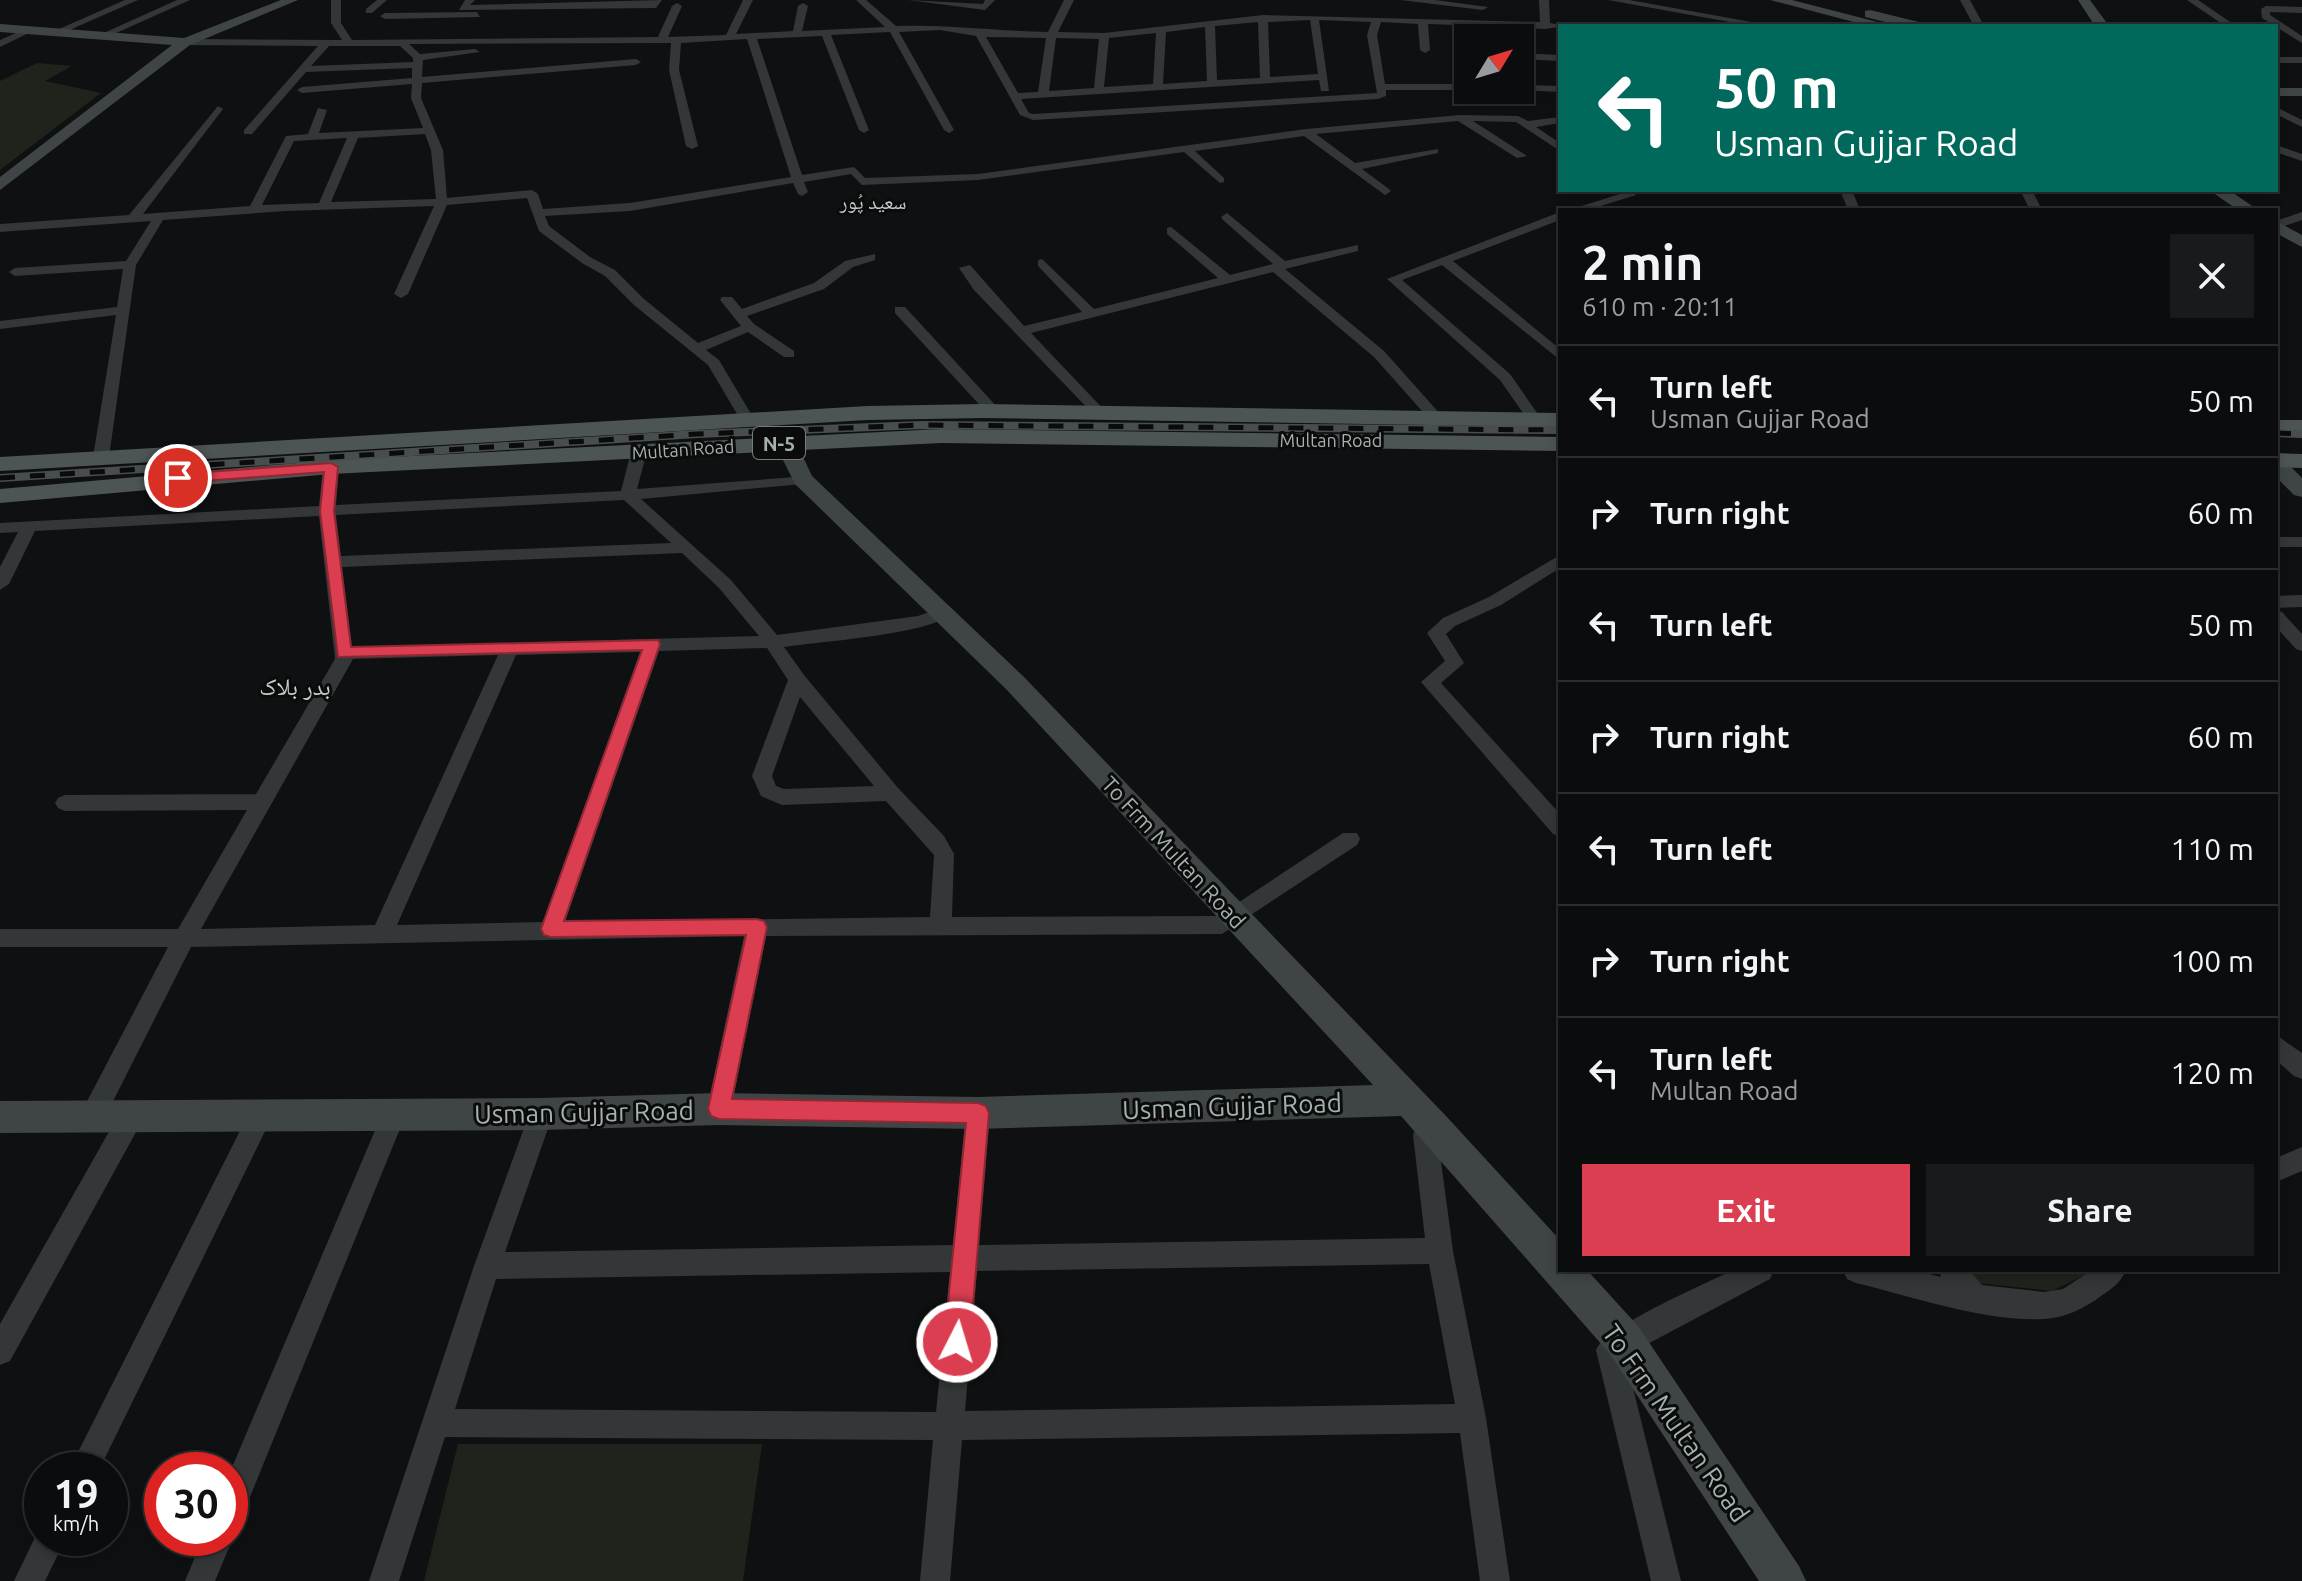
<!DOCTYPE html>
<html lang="en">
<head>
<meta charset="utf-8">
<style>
  body { margin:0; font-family:Ubuntu,"Noto Naskh Arabic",sans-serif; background:#191a1b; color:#f1f3f6; height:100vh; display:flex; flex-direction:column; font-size:30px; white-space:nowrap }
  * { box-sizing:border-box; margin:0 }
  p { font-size:26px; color:#9a9b9d }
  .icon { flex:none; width:44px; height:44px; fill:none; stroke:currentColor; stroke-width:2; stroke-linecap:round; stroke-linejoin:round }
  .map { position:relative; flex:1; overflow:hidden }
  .details { position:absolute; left:1558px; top:208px; width:720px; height:1064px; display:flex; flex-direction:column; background:#0b0c0d; border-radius:0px; box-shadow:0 4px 12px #0003,0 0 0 2px #2b2c2e }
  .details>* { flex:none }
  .banner { position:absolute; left:1558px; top:24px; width:720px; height:168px; border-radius:0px; box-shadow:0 4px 12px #0003,0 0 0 2px #2b2c2e; background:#00695c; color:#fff; overflow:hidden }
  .needle { width:52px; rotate:52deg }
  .fabs { position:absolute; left:1454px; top:24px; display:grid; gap:16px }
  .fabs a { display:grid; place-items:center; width:80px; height:80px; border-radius:0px; background:#0b0c0d; box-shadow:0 4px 12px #0003,0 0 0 2px #2b2c2e; font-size:40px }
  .speed { position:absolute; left:24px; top:1452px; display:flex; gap:16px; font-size:40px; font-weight:700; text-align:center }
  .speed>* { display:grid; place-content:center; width:104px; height:104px; border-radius:50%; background:#0b0c0d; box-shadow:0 4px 12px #0003,0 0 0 2px #2b2c2e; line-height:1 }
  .speed small { font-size:20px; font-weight:400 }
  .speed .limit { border:12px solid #d22; background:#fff; color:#111 }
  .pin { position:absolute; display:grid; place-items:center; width:68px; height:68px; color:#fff; margin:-34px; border:4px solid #fff; border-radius:50%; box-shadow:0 2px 8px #0007 }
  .me { position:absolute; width:88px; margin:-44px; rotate:5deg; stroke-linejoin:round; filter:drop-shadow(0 0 6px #0008) }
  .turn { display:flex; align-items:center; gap:28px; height:168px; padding:0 24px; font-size:36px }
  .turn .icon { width:104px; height:104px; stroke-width:2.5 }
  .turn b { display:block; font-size:56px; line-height:68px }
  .round { display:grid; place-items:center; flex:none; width:84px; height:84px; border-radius:0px; background:#191a1b }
  .overview { display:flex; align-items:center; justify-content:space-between; height:136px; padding:0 24px }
  h1 { font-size:48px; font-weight:600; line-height:60px }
  .primary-button { display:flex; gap:16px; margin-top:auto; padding:16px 24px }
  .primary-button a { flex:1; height:92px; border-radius:0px; background:#da3e50; color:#fff; font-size:32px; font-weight:600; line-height:92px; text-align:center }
  .primary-button a+a { background:#191a1b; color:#f1f3f6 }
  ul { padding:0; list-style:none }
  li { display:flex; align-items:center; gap:24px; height:112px; padding:0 24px; border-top:2px solid #2b2c2e }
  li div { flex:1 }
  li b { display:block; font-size:30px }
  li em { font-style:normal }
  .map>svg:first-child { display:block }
</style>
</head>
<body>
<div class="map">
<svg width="2302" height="1581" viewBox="0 0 2302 1581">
  <rect width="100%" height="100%" fill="#0f1011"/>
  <g fill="#20231c">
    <path d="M37 63 72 66 45 81 101 93 0 170V81Z"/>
    <path d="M1965 1270H2095L2052 1291 1977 1283Z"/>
    <path d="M458 1444H762L743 1581H424Z"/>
  </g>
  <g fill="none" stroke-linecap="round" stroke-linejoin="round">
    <g fill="#333737" fill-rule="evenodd">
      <path d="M125 0H138L58 35 50 33Z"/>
      <path d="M177 0H190L105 38 97 36Z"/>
      <path d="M331 0H341V23L352 40 658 37 672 6 677 3 682 6 668 37 726 35 743 0H753L736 34 793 31 798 6 803 3 808 6 802 31 885 27 856 0H866L896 26C947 24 997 31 1048 32L1064 0H1074L1058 32 1104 33 1263 15 1540 22 1539 0H1549L1550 23 1565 26 1545 29 1465 25 1468 57 1463 54 1456 25 1428 24 1430 50 1425 53 1420 50 1418 24 1381 22 1377 35 1385 84H1468V90H1386V96L1378 99 1033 120 1020 115 976 36 940 30 899 32 954 130 949 133 944 130 890 32 831 35 869 130 864 133 859 130 822 36 757 39 802 175 854 167 865 178 978 174 1306 129 1460 115 1518 116 1528 121 1560 117V123L1536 127 1560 143V151L1516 122 1473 121 1527 156 1517 158 1458 121 1316 134 1355 163 1438 149V153L1362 169 1389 189 1391 191 1385 195 1304 136 1195 151 1224 178V182L1220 183 1184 152 978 180 862 185 851 174 804 182 808 192 802 196 798 194 793 183 630 211 545 216 549 226 590 257 615 270 644 299 698 343 741 326 720 300 722 297H732L742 309 814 283 845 261 875 254V260L853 267 824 289 747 316 754 324 794 351V357H784L748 332 706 350 719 360 754 419 747 423 740 419 708 365 634 305 605 276 582 263 539 231 527 198 447 205 408 294 401 298 394 294 434 206 286 211 163 220 136 265 109 457 106 460H96L93 457 116 315 0 329V321L117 307 123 269 15 276 9 272 15 268 126 261 151 221 0 232V224L129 215 218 106 223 109 143 214 250 206 286 136 308 134 318 108 327 110 319 133 423 128 411 98 412 84 302 93 297 90 302 87 412 78V68L306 72 252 134H244V130L318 46 185 45 180 42 185 39 342 40 331 23ZM1310 20 1318 74 1270 77 1268 22ZM1319 20 1371 22 1367 35 1377 93 1033 114 1029 113 1021 99 1319 80 1321 91H1329ZM1258 22 1260 78 1217 80 1215 26ZM1205 27 1207 81 1163 84 1166 32ZM1156 33 1153 84 1104 87 1109 38ZM986 37 1046 38 1038 92 1018 93ZM1056 38 1099 39 1094 88 1049 91ZM747 39 791 177 630 203 543 209 538 194 532 190 447 198 443 150 421 98 422 83 636 65 641 62 636 59 422 77 423 60 480 52 475 49 420 54 409 44 671 43 669 70 686 146 692 149 698 146 679 70 681 43ZM329 46H400L413 58V62L311 66ZM425 134 431 150 436 199 331 202 358 138ZM347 138 319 203 262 205 294 141Z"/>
      <path d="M377 0H387L372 13H366V9Z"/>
      <path d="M465 0H475L470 5 662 0 656 8 459 10Z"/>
      <path d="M908 0 983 4 985 0H995L985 10Z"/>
      <path d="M1400 0H1435L1488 7 1483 10Z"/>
      <path d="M1608 0H1629L1774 26H1752Z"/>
      <path d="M1960 0H1970L1984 26H1974Z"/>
      <path d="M2187 0H2198L2236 26H2225Z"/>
      <path d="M2266 6 2302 7V13L2270 12V15L2302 36V43L2262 18 2261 9Z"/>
      <path d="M477 12 480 17 385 19 380 16 385 13Z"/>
      <path d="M25 29 33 31 0 47V40Z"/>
      <path d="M1520 53 1560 55V61L1520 59Z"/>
      <rect x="2276" y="57" width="26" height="6"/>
      <path d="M1520 85 1560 86V92L1516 90H1520Z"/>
      <path d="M2276 107 2302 120V127L2276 114Z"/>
      <path d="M2276 145 2302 154V161L2276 152Z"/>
      <path d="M1616 190H1630L1636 195 1588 210H1569L1620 194Z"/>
      <path d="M1840 190H1852L1860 210H1848Z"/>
      <path d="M2020 190H2032L2042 210H2030Z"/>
      <path d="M1560 212V220L1453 261 1560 349V360L1442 265 1402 280 1510 374 1542 420 1535 424 1530 423 1500 380 1387 279Z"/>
      <path d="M2302 212V220L2276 229V221Z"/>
      <path d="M1227 213 1285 261 1358 245V251L1285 269 1384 351 1441 415V421H1431L1374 357 1273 272 1031 333 1107 413 1100 417 1095 416 974 290 959 268 970 265 1024 326 1082 312 1038 266V260L1042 259 1094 309 1218 278 1167 234V228L1171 227 1230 275 1273 264 1223 220 1221 217Z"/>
      <path d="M895 307H905L998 408V414H988L895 313Z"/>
      <path d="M639 447 647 452 637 489 809 476V482L803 484 641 499 731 580 777 635 918 616 941 608 947 610 950 614C933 634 815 642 784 647L804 675 898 788 944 836 954 854 952 917 1218 916 1343 833H1357L1360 839 1357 845 1222 934 766 936 731 1109 728 1117 719 1120 710 1117 707 1109 744 936 191 947 102 1123 93 1126 84 1123 81 1115 84 1107 168 947H0V929H178L247 810 65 811 58 808 55 803 58 798 65 795 256 794 335 659 319 516 35 531 9 584 0 590V567L18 532 0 533V523L319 506 323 467 331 462 339 467 336 505 621 491 631 452ZM624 500 671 543 341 556 336 515ZM682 553 719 588 759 636 352 647 342 567ZM767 648 788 680 752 776 761 796 782 805 886 801 934 855 930 917 565 922 659 651ZM640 652 543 922 397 925 516 655ZM498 655 375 925 201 929 353 659ZM800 697 874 786 784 789 776 786 772 776Z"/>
      <rect x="2276" y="537" width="26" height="10"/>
      <path d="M1560 555V568L1501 605 1455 626 1446 634 1464 663 1441 683 1560 814V836L1553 834 1421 682 1445 661 1427 633 1443 618 1489 597Z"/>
      <path d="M2302 595V607L2276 608V596Z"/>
      <path d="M2276 610 2282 612 2302 634V651L2296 649 2276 627Z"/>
      <path d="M2276 1035 2302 1053V1079L2294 1076 2276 1060Z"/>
      <path d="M978 1102 987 1105 990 1113 979 1245 1425 1238 1413 1135 1416 1127 1434 1116 1443 1119 1446 1127 1438 1139 1453 1251 1486 1418 1510 1581H1480L1460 1433 962 1440 950 1581H920L933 1440 445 1437 399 1581H369L474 1266 532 1106 541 1103 550 1106 553 1114 505 1252 953 1245 966 1113 969 1105ZM1429 1264 1455 1404 965 1411 977 1271ZM950 1272 936 1412 455 1409 496 1279Z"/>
      <path d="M394 1103 403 1106 406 1114 241 1519 230 1523V1472L382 1114 385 1106Z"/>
      <path d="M132 1104 141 1107 144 1115 141 1123 10 1361 0 1365V1324L123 1107Z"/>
      <path d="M261 1104 270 1107 273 1115 99 1470H69L252 1107Z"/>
      <path d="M2302 1147V1171L2276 1182V1158Z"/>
      <path d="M1733 1270H1774L1770 1279 1625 1356 1681 1581H1651L1596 1350C1606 1326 1705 1284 1733 1270Z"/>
      <path d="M1843 1270H1913L1941 1277 1939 1270H1969L1982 1285 2044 1292 2063 1289 2092 1270H2126C2121 1282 2112 1289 2101 1296 2085 1308 2065 1318 2044 1319 1985 1322 1914 1297 1856 1283L1847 1279Z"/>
      <path d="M40 1527 42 1538H66L45 1581H14Z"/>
      <path d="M230 1530 233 1538 215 1581H185L203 1538H230Z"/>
    </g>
    <g fill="#3f4545" fill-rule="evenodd">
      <path d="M281 0H298L190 45 0 190V177L172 45 0 32V24L184 38Z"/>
      <path d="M1770 0H1792L1893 26H1869Z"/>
      <path d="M2078 0H2090L2109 26H2095Z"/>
      <path d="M1870 10 1923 23 1925 26H1902L1865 17V11Z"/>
      <rect x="2276" y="88" width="26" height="8"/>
      <path d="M2209 190H2229L2258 210H2238Z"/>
      <path d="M2276 221 2302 235V247L2276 233Z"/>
      <path d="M785 436 796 442 812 476 1024 677 1446 1116 1560 1240V1270H1587L1638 1326 1799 1566 1806 1581H1759L1610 1354 1401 1116 978 1129 719 1125 541 1130 0 1133V1101L541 1098 719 1093 978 1097 1373 1085 1006 689 795 484 774 442Z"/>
      <path d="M2276 458 2284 460 2302 478V497L2294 495 2276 477Z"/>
    </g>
    <g fill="#4d5454" fill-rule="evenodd">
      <path d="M983 404 1560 413V427L983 418 867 420 0 471V457L867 406Z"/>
      <rect x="2276" y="420" width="26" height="14"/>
      <path d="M941 429 1560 437V451L941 443 331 474 0 503V489L331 460Z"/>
      <path d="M2276 453 2302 454V468L2276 467Z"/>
    </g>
    <defs>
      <g id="rail">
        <path d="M2276 433 2302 434"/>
        <path d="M0 478 697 434 921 425 1560 430"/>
      </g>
    </defs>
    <use href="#rail" stroke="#484e4e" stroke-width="8"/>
    <use href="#rail" stroke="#0b0b0b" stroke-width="5" stroke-dasharray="15" stroke-linecap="butt"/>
  </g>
  <path fill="#da3e50" stroke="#8e2834" stroke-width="2" d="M331 463 338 467 334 511 351 647 658 640 660 644 564 921 757 919 764 921 767 927 732 1099 978 1103 986 1106 989 1113 970 1342 966 1351 957 1354 948 1351 944 1342 966 1123 719 1119 711 1116 708 1109 746 935 551 937 544 935 541 929 642 650 338 657 320 511 324 472 178 483 171 478 178 474Z"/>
  <g text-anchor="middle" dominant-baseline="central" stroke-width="6" stroke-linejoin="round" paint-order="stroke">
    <g font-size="18" fill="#a2b0af" stroke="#0b0b0b">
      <text x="1331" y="440">Multan Road</text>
      <text transform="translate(683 449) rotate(-4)">Multan Road</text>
    </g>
    <g font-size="20" fill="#c3cccc" stroke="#0b0b0b">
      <text x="873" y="201">سعید پُور</text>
    </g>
    <rect fill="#0b0b0b" stroke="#757e7e" stroke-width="2" x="753" y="427" width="52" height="32" rx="6"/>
    <g font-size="20" font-weight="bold" fill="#a2b0af">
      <text x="779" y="443">N-5</text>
    </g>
    <g font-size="22" fill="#a2b0af" stroke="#0b0b0b">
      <text transform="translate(1174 852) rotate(47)">To Frm Multan Road</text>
    </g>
    <g font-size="24" fill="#c3cccc" stroke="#0b0b0b">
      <text x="295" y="686">بدر بلاک</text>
    </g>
    <g font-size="26" fill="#a2b0af" stroke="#0b0b0b">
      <text transform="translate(1232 1106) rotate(-2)">Usman Gujjar Road</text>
      <text transform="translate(584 1112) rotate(-1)">Usman Gujjar Road</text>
      <text transform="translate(1676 1423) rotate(55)">To Frm Multan Road</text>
    </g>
  </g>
</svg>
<div class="fabs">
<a><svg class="needle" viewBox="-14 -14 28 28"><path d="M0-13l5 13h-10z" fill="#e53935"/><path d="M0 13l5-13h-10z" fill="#9a9b9d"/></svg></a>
</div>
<div class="speed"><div>19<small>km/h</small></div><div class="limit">30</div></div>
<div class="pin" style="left:178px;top:478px;background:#d93025"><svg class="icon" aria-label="arrive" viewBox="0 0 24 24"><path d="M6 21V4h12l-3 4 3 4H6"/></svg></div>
<svg class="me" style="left:957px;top:1342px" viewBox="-20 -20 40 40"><circle r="17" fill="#da3e50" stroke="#fff" stroke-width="3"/><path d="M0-11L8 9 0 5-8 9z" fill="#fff"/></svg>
<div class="banner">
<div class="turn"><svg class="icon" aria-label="left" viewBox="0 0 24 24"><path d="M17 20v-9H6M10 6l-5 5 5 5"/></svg><div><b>50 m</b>Usman Gujjar Road</div></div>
</div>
<section class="details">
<div class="overview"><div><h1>2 min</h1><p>610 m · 20:11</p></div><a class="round"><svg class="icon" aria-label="close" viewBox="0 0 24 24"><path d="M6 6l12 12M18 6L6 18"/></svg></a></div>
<ul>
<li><svg class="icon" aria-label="left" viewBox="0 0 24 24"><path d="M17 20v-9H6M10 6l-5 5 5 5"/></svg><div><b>Turn left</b><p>Usman Gujjar Road</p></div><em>50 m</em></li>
<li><svg class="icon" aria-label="right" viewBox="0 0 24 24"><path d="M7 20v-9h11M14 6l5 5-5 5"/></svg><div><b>Turn right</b></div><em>60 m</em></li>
<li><svg class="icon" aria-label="left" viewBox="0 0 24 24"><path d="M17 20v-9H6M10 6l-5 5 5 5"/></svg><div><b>Turn left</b></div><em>50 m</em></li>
<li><svg class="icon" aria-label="right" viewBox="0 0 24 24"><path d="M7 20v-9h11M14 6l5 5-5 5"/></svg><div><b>Turn right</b></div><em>60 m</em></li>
<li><svg class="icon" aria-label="left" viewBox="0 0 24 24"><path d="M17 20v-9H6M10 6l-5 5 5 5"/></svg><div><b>Turn left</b></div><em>110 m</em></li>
<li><svg class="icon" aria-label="right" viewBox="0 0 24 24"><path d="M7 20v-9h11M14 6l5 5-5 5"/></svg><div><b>Turn right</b></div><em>100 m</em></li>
<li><svg class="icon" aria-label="left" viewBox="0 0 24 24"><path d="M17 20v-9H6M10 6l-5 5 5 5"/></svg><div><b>Turn left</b><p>Multan Road</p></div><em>120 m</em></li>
</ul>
<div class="primary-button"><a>Exit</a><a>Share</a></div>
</section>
</div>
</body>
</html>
